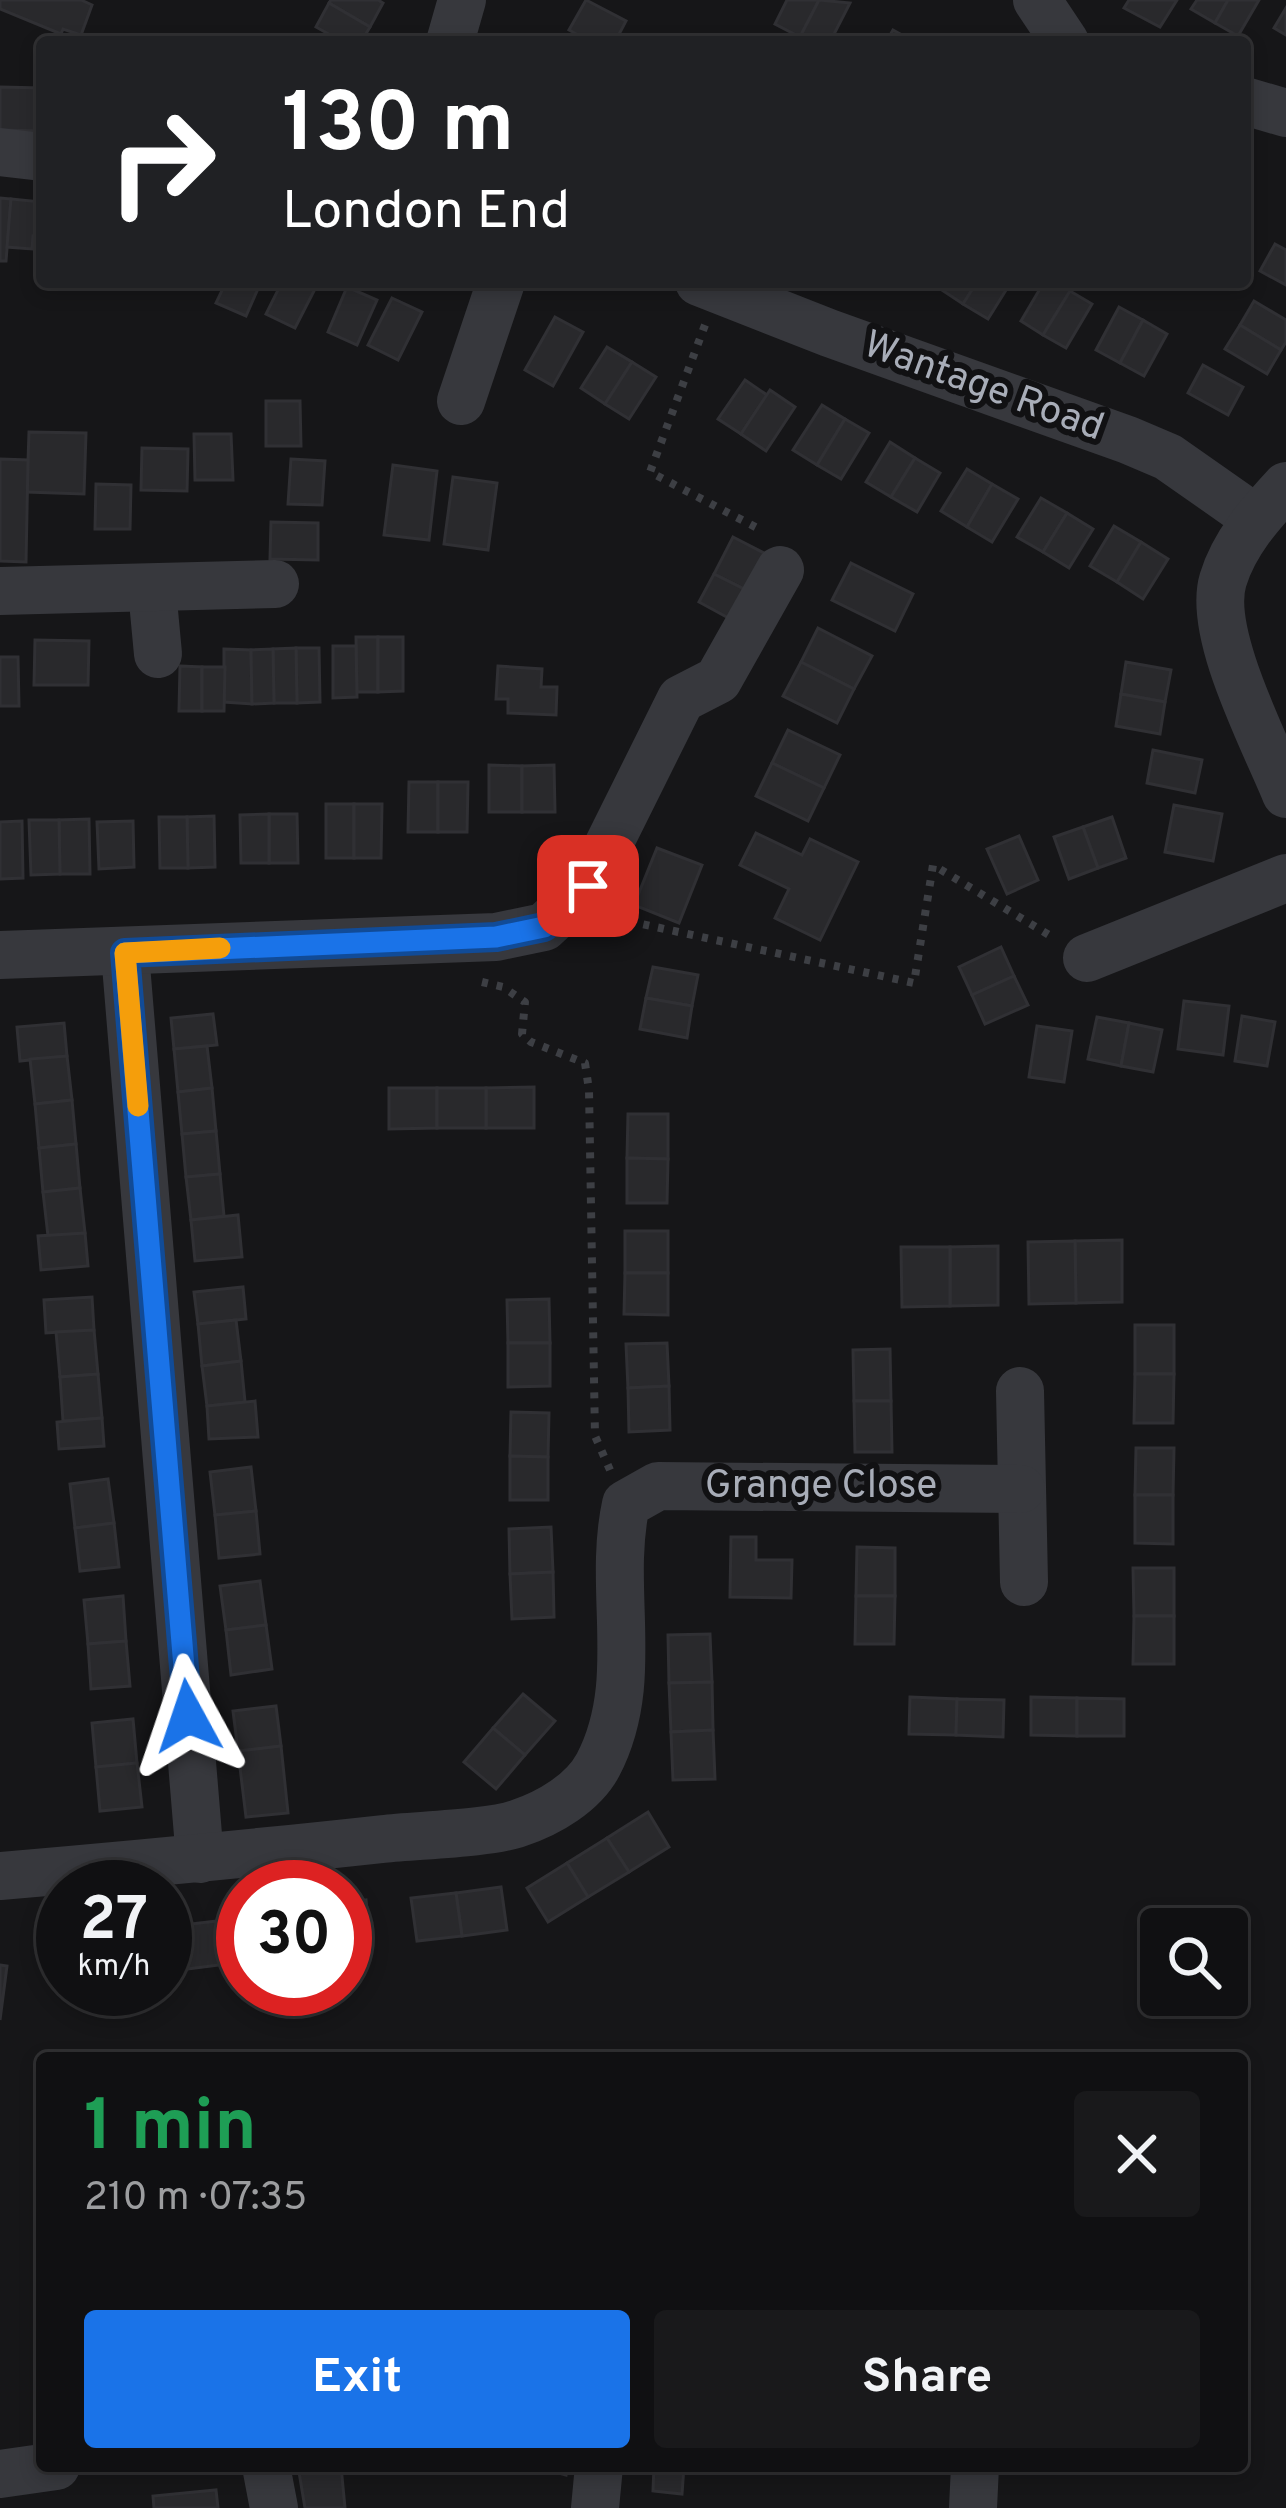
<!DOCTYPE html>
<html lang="en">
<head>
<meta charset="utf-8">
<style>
  body { margin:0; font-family:Overpass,sans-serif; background:#19191b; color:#f1f3f6; height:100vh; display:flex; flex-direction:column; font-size:45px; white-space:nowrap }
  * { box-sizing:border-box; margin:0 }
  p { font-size:39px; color:#9c9d9f }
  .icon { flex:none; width:66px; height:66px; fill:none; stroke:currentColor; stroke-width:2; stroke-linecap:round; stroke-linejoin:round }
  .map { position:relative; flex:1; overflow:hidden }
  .side { position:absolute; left:36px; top:2052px; width:1212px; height:420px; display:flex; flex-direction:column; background:#101012; border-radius:12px; box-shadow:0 6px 18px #0003,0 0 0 3px #303032 }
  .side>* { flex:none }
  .guide { position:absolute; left:36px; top:36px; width:1215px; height:252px; border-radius:12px; box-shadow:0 6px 18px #0003,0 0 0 3px #303032; background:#202124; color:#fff; overflow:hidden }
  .tools { position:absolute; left:1140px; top:1908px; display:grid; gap:24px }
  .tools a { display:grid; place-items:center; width:108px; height:108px; border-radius:12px; background:#101012; box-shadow:0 6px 18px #0003,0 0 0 3px #303032; font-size:60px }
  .speed { position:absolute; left:36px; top:1860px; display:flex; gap:24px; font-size:60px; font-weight:700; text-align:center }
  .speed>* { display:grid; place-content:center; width:156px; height:156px; border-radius:50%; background:#101012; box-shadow:0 6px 18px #0003,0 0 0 3px #303032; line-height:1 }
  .speed small { font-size:30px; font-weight:400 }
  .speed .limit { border:18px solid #d22; background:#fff; color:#111 }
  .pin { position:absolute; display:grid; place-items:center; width:102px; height:102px; color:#fff; margin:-51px; border-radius:24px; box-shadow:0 6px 18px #0006 }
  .me { position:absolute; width:132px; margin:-66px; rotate:355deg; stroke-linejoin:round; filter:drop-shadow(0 0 9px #0008) }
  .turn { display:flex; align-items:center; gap:42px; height:252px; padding:0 48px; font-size:54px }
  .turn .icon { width:156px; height:156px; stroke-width:2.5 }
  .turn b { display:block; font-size:84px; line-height:102px }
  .round { display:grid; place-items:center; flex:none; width:126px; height:126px; border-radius:12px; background:#19191b }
  .headline { display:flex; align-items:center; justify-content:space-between; height:204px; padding:0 48px }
  h1 { font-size:72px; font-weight:700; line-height:90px; color:#1e9e55 }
  .cta { display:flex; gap:24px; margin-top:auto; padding:24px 48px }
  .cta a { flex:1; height:138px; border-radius:12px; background:#1a73e8; color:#fff; font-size:48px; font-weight:700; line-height:138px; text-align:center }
  .cta a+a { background:#19191b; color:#f1f3f6 }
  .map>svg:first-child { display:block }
</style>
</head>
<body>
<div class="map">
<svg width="1286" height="2508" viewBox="0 0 1286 2508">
  <rect width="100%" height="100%" fill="#161618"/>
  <g fill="#29292c" stroke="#303034" stroke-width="3">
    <path d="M0 0H81L92 5 81 35 63 29 61 34 0 9Z"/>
    <path d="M331 0H378L383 3 370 27 329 3Z"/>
    <path d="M586 0 626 21 615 42H591L569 30Z"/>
    <path d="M787 0H819L800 37 775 24Z"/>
    <path d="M819 0 850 3 830 42H810L800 37Z"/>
    <path d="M1129 0H1177L1160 27 1124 8Z"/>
    <path d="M1197 0H1228L1215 23 1191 9Z"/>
    <path d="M1228 0H1259L1238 36 1215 23Z"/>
    <path d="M329 3 370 27 361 42H343L316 27Z"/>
    <path d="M1286 8V35L1274 28Z"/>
    <path d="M893 30 915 42H886Z"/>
    <path d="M0 87 42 88V131L0 130Z"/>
    <path d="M0 198 11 199 6 261H0Z"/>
    <path d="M11 199 42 202V237L33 236 32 249 7 247Z"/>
    <path d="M1275 244 1286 250V285L1260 271Z"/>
    <path d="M226 282H261L246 316 216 303Z"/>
    <path d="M282 282 317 285 295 328 266 314Z"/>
    <path d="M943 282H977L963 304 939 288Z"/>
    <path d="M977 282H1011L988 319 963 304Z"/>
    <path d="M1044 282H1055L1070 291 1043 335 1021 321Z"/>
    <path d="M347 287 377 300 357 345 328 332Z"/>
    <path d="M1070 291 1092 304 1066 348 1043 335Z"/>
    <path d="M392 298 422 312 398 360 368 345Z"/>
    <path d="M1254 301 1286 320V342L1281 350 1240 325Z"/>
    <path d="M1119 307 1143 320 1120 363 1096 350Z"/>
    <path d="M555 317 583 332 553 386 525 370Z"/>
    <path d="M1143 320 1167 334 1144 376 1120 363Z"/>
    <path d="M1240 325 1281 350 1267 374 1225 349Z"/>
    <path d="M607 347 632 362 605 404 581 388Z"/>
    <path d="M632 362 656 377 629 419 605 404Z"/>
    <path d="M1203 365 1243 387 1228 415 1188 393Z"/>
    <path d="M745 380 767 395 741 434 718 419Z"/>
    <path d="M770 390 795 407 766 451 741 434Z"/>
    <path d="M266 401H300L301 446H266Z"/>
    <path d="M822 405 845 419 817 465 793 450Z"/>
    <path d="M845 419 869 433 841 479 817 465Z"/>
    <path d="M29 432 86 433 84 494 27 492Z"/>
    <path d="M194 434H231L233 480H195Z"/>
    <path d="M890 442 915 458 891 497 866 482Z"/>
    <path d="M142 448 188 449 187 491 141 490Z"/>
    <path d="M915 458 940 473 917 512 891 497Z"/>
    <path d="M0 459 28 460 26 562 0 561Z"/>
    <path d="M291 459 325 461 322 505 288 504Z"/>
    <path d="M393 465 437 471 429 540 384 535Z"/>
    <path d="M967 469 992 484 967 527 941 511Z"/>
    <path d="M453 477 497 483 488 550 444 544Z"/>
    <path d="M96 484 131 485 130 529H95Z"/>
    <path d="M992 484 1018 499 992 542 967 527Z"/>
    <path d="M1041 498 1067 513 1043 552 1017 537Z"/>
    <path d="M1067 513 1093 529 1069 568 1043 552Z"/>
    <path d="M271 522 318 523V560L270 559Z"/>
    <path d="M1114 526 1141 542 1117 582 1090 566Z"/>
    <path d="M733 537 768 555 750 592 714 574Z"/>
    <path d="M1141 542 1168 559 1143 599 1117 582Z"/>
    <path d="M851 563 913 594 895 631 832 600Z"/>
    <path d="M714 574 750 592 734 621 699 602Z"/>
    <path d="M818 628 872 656 854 689 801 662Z"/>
    <path d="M356 637H378V692H357Z"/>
    <path d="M378 637H403V691L378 692Z"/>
    <path d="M35 640 89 641 88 685H34Z"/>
    <path d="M333 646H356L357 697 333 698Z"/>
    <path d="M296 648H319L320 702 297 703Z"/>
    <path d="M296 648 297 703H274L273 649Z"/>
    <path d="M224 649 251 650 252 704 224 702Z"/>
    <path d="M273 649 274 703 252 704 251 650Z"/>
    <path d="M0 657H18L19 706H0Z"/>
    <path d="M801 662 854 689 837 723 783 696Z"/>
    <path d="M1126 662 1171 670 1165 702 1121 694Z"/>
    <path d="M180 666 202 667V711H179Z"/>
    <path d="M498 666 542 669 541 687H557L556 715 508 713V699H496Z"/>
    <path d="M202 667H225L224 711H202Z"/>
    <path d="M1121 694 1165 702 1160 734 1116 726Z"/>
    <path d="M788 730 840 755 824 788 772 763Z"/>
    <path d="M1153 750 1202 760 1195 793 1147 783Z"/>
    <path d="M772 763 824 788 808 821 756 796Z"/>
    <path d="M489 765 522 766V812H489Z"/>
    <path d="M554 765 555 812H522V766Z"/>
    <path d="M409 782H438V832H408Z"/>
    <path d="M438 782H468L467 832H438Z"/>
    <rect x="326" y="804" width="28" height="54"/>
    <path d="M354 804H382L381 858H354Z"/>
    <path d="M1174 805 1222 814 1213 861 1165 852Z"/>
    <path d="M269 814H297L298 863H269Z"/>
    <path d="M269 814V863H241L240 815Z"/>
    <path d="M214 816 215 867 188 868 187 817Z"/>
    <path d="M159 817H187L188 868H160Z"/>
    <path d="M1112 817 1126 858 1098 868 1083 827Z"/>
    <path d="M89 819 90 874H60L59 820Z"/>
    <path d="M29 820H59L60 874 31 875Z"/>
    <path d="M22 821 23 878 0 879V822Z"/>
    <path d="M133 821 134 867 99 869 97 822Z"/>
    <path d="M1083 827 1098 868 1069 879 1054 837Z"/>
    <path d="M756 833 802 855 810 839 858 862 820 940 775 918 789 889 740 865Z"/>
    <path d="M1019 836 1038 880 1007 894 987 849Z"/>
    <path d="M657 848 702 865 679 923 634 905Z"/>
    <path d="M1001 947 1014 976 972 995 959 967Z"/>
    <path d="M653 967 698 975 692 1006 646 998Z"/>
    <path d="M1014 976 1028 1005 985 1024 972 995Z"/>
    <path d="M646 998 692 1006 687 1038 640 1029Z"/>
    <path d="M1184 1001 1229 1006 1223 1055 1178 1049Z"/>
    <path d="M213 1014 217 1045 174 1049 171 1018Z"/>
    <path d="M1242 1016 1275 1022 1267 1066 1235 1061Z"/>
    <path d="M1097 1017 1129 1023 1121 1066 1088 1059Z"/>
    <path d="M64 1023 67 1056 20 1061 17 1027Z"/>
    <path d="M1129 1023 1162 1030 1153 1072 1121 1066Z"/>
    <path d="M1037 1026 1072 1031 1064 1082 1029 1077Z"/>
    <path d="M207 1046 212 1088 178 1092 174 1049Z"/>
    <path d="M67 1056 72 1100 35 1104 30 1059Z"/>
    <path d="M534 1087V1128H486V1088Z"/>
    <path d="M212 1088 216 1131 182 1134 178 1092Z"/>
    <path d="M389 1088H437V1128L389 1129Z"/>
    <rect x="437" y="1088" width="49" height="40"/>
    <path d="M72 1100 76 1144 39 1148 35 1104Z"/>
    <path d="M628 1114H668V1159L627 1158Z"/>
    <path d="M216 1131 220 1174 186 1177 182 1134Z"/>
    <path d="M76 1144 80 1188 43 1192 39 1148Z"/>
    <path d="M627 1158 668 1159 667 1203H627Z"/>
    <path d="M220 1174 224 1216 191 1220 186 1177Z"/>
    <path d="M80 1188 85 1233 48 1236 43 1192Z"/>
    <path d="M238 1215 242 1257 195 1261 191 1220Z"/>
    <rect x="625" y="1231" width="43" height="42"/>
    <path d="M85 1233 88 1266 41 1270 38 1236Z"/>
    <path d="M1122 1240V1302L1076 1303 1075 1241Z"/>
    <path d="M1075 1241 1076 1303 1029 1304 1028 1242Z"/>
    <path d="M998 1246V1305L950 1306V1247Z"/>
    <path d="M901 1247H950V1306L902 1307Z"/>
    <path d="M625 1273H668V1315L624 1314Z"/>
    <path d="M243 1287 246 1319 198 1324 194 1292Z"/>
    <path d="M92 1297 94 1330 46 1333 44 1300Z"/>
    <path d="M549 1299 550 1343H508L507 1300Z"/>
    <path d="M236 1320 241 1361 202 1366 198 1324Z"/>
    <rect x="1135" y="1325" width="39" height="49"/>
    <path d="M94 1330 98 1374 60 1377 56 1332Z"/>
    <path d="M508 1343H550V1386L508 1387Z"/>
    <path d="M667 1343 669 1386 628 1388 626 1344Z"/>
    <path d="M890 1349 891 1401H854L853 1350Z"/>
    <path d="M241 1361 245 1402 207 1406 202 1366Z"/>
    <path d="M98 1374 102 1418 63 1421 60 1377Z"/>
    <path d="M1135 1374H1174L1173 1423H1134Z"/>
    <path d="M669 1386 670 1430 629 1432 628 1388Z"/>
    <path d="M255 1401 258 1437 209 1439 207 1406Z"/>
    <path d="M854 1401H891L892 1452H855Z"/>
    <path d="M511 1412 549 1413 548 1457 510 1456Z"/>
    <path d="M102 1418 104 1446 59 1449 57 1422Z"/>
    <path d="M1136 1448H1174L1173 1495H1135Z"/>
    <path d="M510 1456 548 1457V1500H510Z"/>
    <path d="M251 1467 256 1511 215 1515 210 1472Z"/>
    <path d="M108 1479 114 1523 75 1528 70 1484Z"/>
    <path d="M1135 1495H1173V1544L1135 1543Z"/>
    <path d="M256 1511 260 1554 219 1558 215 1515Z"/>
    <path d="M114 1523 119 1567 80 1571 75 1528Z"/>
    <path d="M551 1527 553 1572 510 1574 509 1529Z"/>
    <path d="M731 1537H756V1560H792L791 1598 730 1597Z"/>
    <path d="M857 1547 895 1548V1596H856Z"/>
    <path d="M1133 1568H1174V1616H1134Z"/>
    <path d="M553 1572 554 1617 512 1619 510 1574Z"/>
    <path d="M260 1581 266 1625 226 1630 220 1586Z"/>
    <path d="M123 1596 126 1641 88 1644 84 1600Z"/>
    <path d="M856 1596H895L894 1644H855Z"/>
    <path d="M1134 1616H1174V1664H1133Z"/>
    <path d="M266 1625 272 1669 231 1675 226 1630Z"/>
    <path d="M710 1634 712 1682 669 1683 668 1635Z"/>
    <path d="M126 1641 130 1686 91 1689 88 1644Z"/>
    <path d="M712 1682 713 1730 671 1732 669 1683Z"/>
    <path d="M523 1694 555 1721 525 1755 493 1728Z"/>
    <path d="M910 1697 957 1699 956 1735 909 1734Z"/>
    <path d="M1031 1697 1077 1698V1736L1031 1735Z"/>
    <path d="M1077 1698 1124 1699V1736H1077Z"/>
    <path d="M957 1699 1004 1700 1003 1737 956 1735Z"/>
    <path d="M276 1706 281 1746 238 1751 233 1711Z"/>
    <path d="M133 1719 137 1763 96 1767 92 1723Z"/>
    <path d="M493 1728 525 1755 496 1789 464 1762Z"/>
    <path d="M713 1730 715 1779 673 1780 671 1732Z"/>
    <path d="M281 1746 288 1813 246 1817 238 1751Z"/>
    <path d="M137 1763 142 1807 100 1811 96 1767Z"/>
    <path d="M648 1812 669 1847 629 1872 607 1838Z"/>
    <path d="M607 1838 629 1872 588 1897 567 1863Z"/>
    <path d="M567 1863 588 1897 548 1922 527 1888Z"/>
    <path d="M501 1887 507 1930 462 1936 456 1893Z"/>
    <path d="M456 1893 462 1936 417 1941 411 1898Z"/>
    <path d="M366 1900 370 1939 345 1942V1903Z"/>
    <path d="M243 1918V1962L171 1971 165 1927Z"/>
    <path d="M63 1936V1976L48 1977 43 1938Z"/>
    <path d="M0 1965 7 1966 0 2020Z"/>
    <path d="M298 2466H341L345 2508H305Z"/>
    <path d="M538 2466H567L566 2475 538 2467Z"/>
    <path d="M654 2466H684L682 2494 653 2491Z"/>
    <path d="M216 2490 218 2508H154L153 2496Z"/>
  </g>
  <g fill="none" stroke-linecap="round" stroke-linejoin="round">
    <g stroke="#3d3f44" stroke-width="8" stroke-dasharray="6 9" stroke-linecap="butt">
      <path d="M705 325 650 472 763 531"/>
      <path d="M614 918 914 983 933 865 1054 938"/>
      <path d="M482 982 503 987 525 1002 522 1034 531 1042 585 1063 589 1090 595 1436 610 1470"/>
    </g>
    <g stroke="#37383d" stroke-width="48">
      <path d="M1037 0 1065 42"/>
      <path d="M450 42 462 0"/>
      <path d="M1245 101 1286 113"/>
      <path d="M0 152 42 157"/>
      <path d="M699 282 829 333 1128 440 1168 457 1255 518"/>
      <path d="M461 401 501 282"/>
      <path d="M1286 486C1261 513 1234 543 1223 580 1207 633 1265 742 1286 794"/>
      <path d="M152 590 158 654"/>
      <path d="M0 591 275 584"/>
      <path d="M125 953 200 1859"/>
      <path d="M0 955 496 937 544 927 588 886 681 699 718 680 780 570"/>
      <path d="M1087 958 1286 878"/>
      <path d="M1020 1391 1024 1582"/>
      <path d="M0 1876C128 1865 255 1853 383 1839 418 1835 489 1834 519 1823 549 1813 583 1793 598 1765 642 1681 607 1591 626 1504L658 1486 1021 1489"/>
      <path d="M266 2466 274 2508"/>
      <path d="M0 2474 56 2466"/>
      <path d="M595 2508 599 2466"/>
      <path d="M973 2508 975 2466"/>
    </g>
  </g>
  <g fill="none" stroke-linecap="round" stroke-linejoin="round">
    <defs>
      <path id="route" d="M188 1716 125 953 496 937 544 927 588 886"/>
    </defs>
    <use href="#route" stroke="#114b97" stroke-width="30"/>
    <use href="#route" stroke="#1a73e8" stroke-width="21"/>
    <path stroke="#f59e0b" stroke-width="21" d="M138 1106 125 953 220 948"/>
  </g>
  <g text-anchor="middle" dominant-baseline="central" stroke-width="12" stroke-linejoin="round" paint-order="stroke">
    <g font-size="39" fill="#a8adb8" stroke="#111113">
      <text transform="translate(983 388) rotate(20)">Wantage Road</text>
      <text x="821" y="1487">Grange Close</text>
    </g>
  </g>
</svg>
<div class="tools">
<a><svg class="icon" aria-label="search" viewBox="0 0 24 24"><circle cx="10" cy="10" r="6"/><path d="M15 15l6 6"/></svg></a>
</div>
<div class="speed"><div>27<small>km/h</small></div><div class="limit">30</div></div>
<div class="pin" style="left:588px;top:886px;background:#d93025"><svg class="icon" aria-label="arrive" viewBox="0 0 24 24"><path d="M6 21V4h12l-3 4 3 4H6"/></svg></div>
<svg class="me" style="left:188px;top:1716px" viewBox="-20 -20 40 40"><path d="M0-17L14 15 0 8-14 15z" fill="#1a73e8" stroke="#fff" stroke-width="4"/></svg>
<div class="guide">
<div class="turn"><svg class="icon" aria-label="right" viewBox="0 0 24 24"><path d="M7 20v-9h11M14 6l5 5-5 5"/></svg><div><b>130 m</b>London End</div></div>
</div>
<section class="side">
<div class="headline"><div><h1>1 min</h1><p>210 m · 07:35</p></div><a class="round"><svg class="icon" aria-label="close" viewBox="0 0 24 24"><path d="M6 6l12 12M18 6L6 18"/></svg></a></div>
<div class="cta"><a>Exit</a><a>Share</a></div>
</section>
</div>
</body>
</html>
